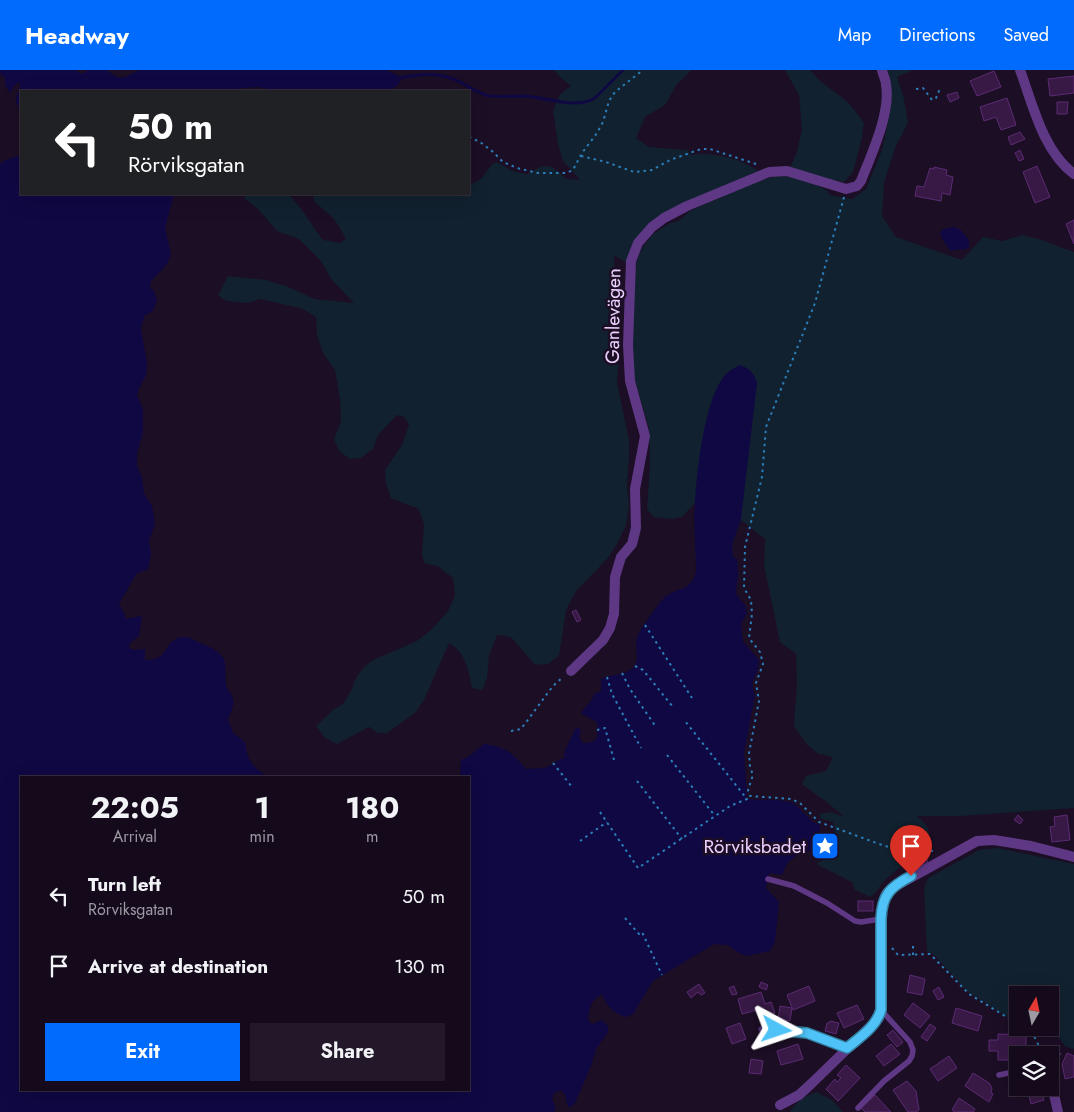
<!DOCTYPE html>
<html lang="en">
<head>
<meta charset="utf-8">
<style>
  body { margin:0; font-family:Jost,sans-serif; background:#221829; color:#f1f3f6; height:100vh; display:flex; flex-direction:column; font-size:19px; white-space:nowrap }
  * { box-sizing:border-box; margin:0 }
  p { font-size:16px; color:#9d9aa3 }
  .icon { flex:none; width:28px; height:28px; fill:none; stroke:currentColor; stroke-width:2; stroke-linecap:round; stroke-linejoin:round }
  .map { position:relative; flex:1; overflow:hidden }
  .details { position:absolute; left:20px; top:706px; width:450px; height:315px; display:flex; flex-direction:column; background:#150a1c; border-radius:0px; box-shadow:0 5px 20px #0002,0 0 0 1px #342b3b }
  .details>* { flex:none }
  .banner { position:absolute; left:20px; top:20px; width:450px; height:105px; border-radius:0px; box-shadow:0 5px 20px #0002,0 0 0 1px #342b3b; background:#202124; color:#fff; overflow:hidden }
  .needle { width:32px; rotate:9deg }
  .controls { position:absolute; left:1009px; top:916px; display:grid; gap:10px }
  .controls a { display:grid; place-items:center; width:50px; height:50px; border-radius:0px; background:#150a1c; box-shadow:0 5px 20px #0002,0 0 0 1px #342b3b; font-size:25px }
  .pin { position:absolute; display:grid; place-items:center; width:42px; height:42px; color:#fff; margin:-51px -21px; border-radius:50% 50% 50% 0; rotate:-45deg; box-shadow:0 0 5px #0007 }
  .pin .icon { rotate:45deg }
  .me { position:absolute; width:55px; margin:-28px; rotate:95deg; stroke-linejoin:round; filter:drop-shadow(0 0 4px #0008) }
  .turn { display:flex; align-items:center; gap:18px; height:105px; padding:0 25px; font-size:22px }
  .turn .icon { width:65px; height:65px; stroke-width:2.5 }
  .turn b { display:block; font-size:35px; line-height:42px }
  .eta { display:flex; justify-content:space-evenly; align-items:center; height:85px; text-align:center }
  .eta b { font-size:30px; font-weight:700; line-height:35px }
  .action { display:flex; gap:10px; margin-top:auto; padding:10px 25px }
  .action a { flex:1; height:58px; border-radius:0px; background:#006bfc; color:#fff; font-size:20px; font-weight:700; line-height:58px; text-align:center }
  .action a+a { background:#221829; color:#f1f3f6 }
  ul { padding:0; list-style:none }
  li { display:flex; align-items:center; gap:15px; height:70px; padding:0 25px }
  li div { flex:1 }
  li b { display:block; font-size:19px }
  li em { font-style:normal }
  header { display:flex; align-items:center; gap:30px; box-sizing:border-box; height:70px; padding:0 25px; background:#006bfc; color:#fff }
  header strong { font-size:24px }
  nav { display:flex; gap:28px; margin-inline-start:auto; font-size:18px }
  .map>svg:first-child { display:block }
</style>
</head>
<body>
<header>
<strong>Headway</strong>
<nav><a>Map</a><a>Directions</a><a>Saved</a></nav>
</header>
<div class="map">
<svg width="1074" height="1042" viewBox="0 0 1074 1042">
  <rect width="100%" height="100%" fill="#1c0e25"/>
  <g fill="#11212f">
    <path d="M554 0H692L677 14 665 35 645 47 636 68 649 77 687 80 692 85C710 81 745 89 759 102L663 145 626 193 614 185 615 210 619 233 621 259 617 313 629 370V389L627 414 629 435 626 455 617 474 608 488 576 521 566 540 559 586 548 594 535 595 511 567 497 565 489 586 487 608 482 620 472 618C469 601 465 581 449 573L424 630 415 643 387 663H378L369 657 337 674 325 668 316 656 334 639 343 634 351 621 356 608 363 598 373 590 417 571 432 559 448 541 455 526 453 508 437 496 424 493 422 483 424 454 419 439 391 428 386 414 385 400 402 375 409 355 404 347 397 345 378 365 373 379 361 388 350 389 339 381 334 369 341 352 340 329 335 300 323 283 317 265 316 247 303 239 260 229 248 233 226 231 218 225 228 206 266 210 286 216 315 229 354 233 331 209 321 191 299 169 277 161 258 139 244 128 246 124H288C302 137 311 155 323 170L341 173 346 168 334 149 314 131 313 124H469V114C486 112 484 98 497 92L512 101 527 104C546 92 551 93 566 109L580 110 563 91 558 74 553 41 560 24 571 16 560 7Z"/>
    <path d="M785 0H810L820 11 848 32 864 53 862 68 853 102 844 112 830 110 790 98 797 82 802 59 799 25Z"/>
    <path d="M888 0H913L897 7 904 29 908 53 895 78 884 113 882 146 896 167 962 190 983 167 1002 171 1022 165 1042 170 1074 182V738L960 746H917C922 751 930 757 929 765 929 768 926 774 924 776 913 791 893 799 880 816 877 821 876 823 870 827L855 820 852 812 816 794C840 781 838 777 833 752L821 749 819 744 831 742 844 747 828 733 802 714 806 706 826 701 833 687 819 684 807 675 794 656 797 613 796 584 780 572 764 495 765 469 741 450 732 475 733 487 696 501 695 433 682 447 672 449 654 447 647 439 650 394 649 359 634 307 633 267 632 224 637 190 642 178 653 164 670 153 679 151 691 140 763 109 779 106 793 107 815 114 828 121 829 125 852 129 866 119 882 80 890 43 891 19Z"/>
    <path d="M997 778 1074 794V979L1066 977 1052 959 1046 958H1050V925H1018L1017 953 968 922 932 883 927 882 924 818 928 808 979 780Z"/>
    <path d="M816 1022 832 1030 843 1042H790C796 1031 805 1026 816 1022Z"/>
  </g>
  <g fill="#0f0843">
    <path d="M0 0H76L81 4 86 2V0H108C120 13 125 7 139 0H387L399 6 400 11 397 16 387 21H279L258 17 243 18 226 21H21V40C10 27 21 24 20 12L16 14 10 23 5 15V6L2 7Z"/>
    <path d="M17 86H21V124H174L165 158 171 184 167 194 151 211 150 218 154 221 157 231 152 242 145 245 141 257 147 294 146 305 138 321 137 326 143 339V362L137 384V396L142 408 144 423 152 436 155 454 149 472 151 484 148 499 136 504 119 534 125 545V549L142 546 139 566 130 573 129 578 134 580 145 579V590C171 590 162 571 182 567 187 566 192 569 196 571 207 576 224 581 225 594 226 601 225 607 226 614 226 618 229 620 231 624 236 633 232 640 228 649L233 663 245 672C247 691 253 696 267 707L21 708V1020H469V708L460 707 461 690 468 687 484 674C504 676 513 683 526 699 533 698 541 699 547 697 554 695 555 690 565 688L564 683 575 659 578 657 581 660 579 667 583 673C600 673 598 665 597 652L582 644V641L591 631 594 624 601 621V609C610 604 623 606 633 598 641 591 634 578 637 568 640 558 656 538 663 529 676 515 691 524 696 501 696 478 693 454 695 432 697 399 704 336 722 309 727 302 732 299 740 295 750 299 754 303 757 313L741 449 732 475 733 487 737 489 738 505 736 524 745 535 747 543 741 554 743 572 759 590 758 599 752 614 755 626 744 682 747 729C759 730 782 729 792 733 803 738 809 753 820 755 819 790 800 776 787 794 785 797 784 801 782 805L769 803 766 818 779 832 775 871 770 881 747 886 737 882 728 875 714 874 653 911 633 944 627 947C614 944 607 937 602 924 591 930 589 938 588 950L592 954 602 950 608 956V962L596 979 591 996 575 1033 571 1037H568L565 1025 561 1020 554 1023 552 1029 556 1038 554 1042H0V94L4 91Z"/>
    <path d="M952 157C960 157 964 164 969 170V178C963 181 957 178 951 181 947 177 943 170 940 164L942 160Z"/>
  </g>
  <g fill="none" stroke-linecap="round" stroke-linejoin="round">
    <path stroke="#0f0843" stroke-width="3" d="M400 8C422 3 441 2 462 13 472 18 479 24 490 26 501 27 513 26 524 26 546 27 575 40 595 28L623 0"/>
  </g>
  <g fill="#381946" stroke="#5b2b73">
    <path d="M994 1 1001 17 977 26 970 11Z"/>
    <path d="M1074 6V23L1050 26 1048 9Z"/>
    <path d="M957 22 959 28 950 32 947 25Z"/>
    <path d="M1007 28 1016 55 1001 60 996 47 984 51 980 37Z"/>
    <path d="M1057 32H1068L1067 44H1057Z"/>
    <path d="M1020 62 1025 69 1011 75 1008 67Z"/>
    <path d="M1020 80 1024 89 1019 91 1015 83Z"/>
    <path d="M1037 96 1050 127 1035 133 1023 102Z"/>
    <path d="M934 97 947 100 946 105 953 107 950 125 942 123 941 131 915 126 917 116 924 117 930 98 934 99Z"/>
    <path d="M1074 150V174L1066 154Z"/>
    <path d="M576 540 581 550 577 552 572 542Z"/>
    <path d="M1018 745 1023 750 1020 754 1014 750Z"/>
    <path d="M1067 745 1070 770 1052 772 1050 757 1055 756 1054 747Z"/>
    <path d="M925 785 928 792 914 799 910 792Z"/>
    <rect x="858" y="831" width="15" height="10"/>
    <path d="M910 905 925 909 922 925 907 922Z"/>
    <path d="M761 912 768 915 766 920 759 917Z"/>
    <path d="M699 914 705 923 701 925 698 922 691 928 687 922Z"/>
    <path d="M734 916 737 924 732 925 729 918Z"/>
    <path d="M809 916 815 931 793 940 787 925Z"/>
    <path d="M939 917 944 927 938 930 933 921Z"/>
    <path d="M761 922 765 934 771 932 775 943 763 947 761 939 742 944 738 929Z"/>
    <path d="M913 933 930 946 920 958 904 945Z"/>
    <path d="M857 935 864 949 844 958 837 943Z"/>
    <path d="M780 936 792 938 790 951 778 949Z"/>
    <path d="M956 938 982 946 978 961 952 953Z"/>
    <path d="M830 951 839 953 836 964 825 961 827 953H829Z"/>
    <path d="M740 953 746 969 732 974 726 958Z"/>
    <path d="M930 954 936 958 927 971 921 967Z"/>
    <path d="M893 960 903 972 897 977 887 965Z"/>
    <path d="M998 964 1026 965V980L1018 979V983H1009V990H998V981H989V970H998Z"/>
    <path d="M798 974 803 989 781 995 777 981Z"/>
    <path d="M891 974 900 984 884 996 876 986Z"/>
    <path d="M1057 979 1061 984 1051 990 1050 985H1048Z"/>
    <path d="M1067 983 1074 986V1007L1065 1009 1062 994Z"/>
    <path d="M949 986 957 998 938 1011 930 999Z"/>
    <path d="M751 989 763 991 761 1004 749 1003Z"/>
    <path d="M846 995 860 1008 838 1031 826 1019 835 1009 837 1012 841 1008 837 1005Z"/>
    <path d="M973 1003 989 1013 992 1018 991 1022 993 1024 989 1032 965 1016Z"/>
    <path d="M907 1011 916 1021 919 1040 916 1042H908L893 1020Z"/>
    <path d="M1027 1018H1041L1044 1030 1031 1034Z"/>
    <path d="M875 1025 891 1042H865L861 1038Z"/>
    <path d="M959 1028 975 1039 973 1042H955L952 1040Z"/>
  </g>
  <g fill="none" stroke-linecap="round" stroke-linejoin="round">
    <g stroke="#2b7eb9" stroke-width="2" stroke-dasharray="2.5 4" stroke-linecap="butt">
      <path d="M916 19 923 18 932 30 936 28 939 21H941"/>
      <path d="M469 67 480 72 492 81 503 92 517 98 538 103H566L573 100 582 83 597 63 603 52 609 31 615 22 643 0"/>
      <path d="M581 86 606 92 634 102 652 100 670 90 701 79H710L759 95"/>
      <path d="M844 127 815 233 766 357 762 407 745 477 744 518 751 530 752 544 749 568 760 582 763 594 756 613 759 631 749 683 750 697 753 705 748 720 750 726 791 729 800 733 819 752 882 775 900 780 937 781"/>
      <path d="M645 555 692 628"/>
      <path d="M635 596 643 600 673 637"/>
      <path d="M622 603 630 619 656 657"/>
      <path d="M607 607 612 624 641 678"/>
      <path d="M597 660 605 658 614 690"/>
      <path d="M511 661 521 659 553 616 563 607"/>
      <path d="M667 685 715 746"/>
      <path d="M553 693 572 717"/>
      <path d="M637 711 682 769"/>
      <path d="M600 742 638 798 730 736 747 729 685 651"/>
      <path d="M580 771 607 752"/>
      <path d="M625 848 639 864 642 862 662 905"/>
      <path d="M913 876V885"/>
      <path d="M892 878 898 885 930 884 969 924 1018 954"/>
      <path d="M1025 958C1036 964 1037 975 1044 985"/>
    </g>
    <g stroke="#5f3885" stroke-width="5.5">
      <path d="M768 809 794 816 827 833 855 851 861 852 881 849"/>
      <path d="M761 959 807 963 847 978"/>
      <path d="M999 1005 1018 1001"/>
      <path d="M858 1038 884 1011 909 991 912 986 913 980 910 972 881 940"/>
    </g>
    <g stroke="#5f3885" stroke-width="10">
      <path d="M1020 0C1033 35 1043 81 1074 104"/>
      <path d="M571 601 603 570 610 558 614 544 615 507 621 487 632 474 636 458 635 419 645 366 630 311 628 275 631 191 638 173 652 157 664 148 687 136 769 102 787 101 846 119 857 116 861 111C871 85 891 43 886 15 886 10 883 5 882 0"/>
      <path d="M1050 1007 1058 1042"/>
      <path d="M780 1035 799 1025 812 1013 879 948 881 940 882 927 881 841 886 824 892 818 977 771 994 770 1031 776 1074 787"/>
    </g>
  </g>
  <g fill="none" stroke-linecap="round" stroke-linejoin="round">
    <defs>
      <path id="route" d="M777 960 807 963 847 978C860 967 876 957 881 940V849C882 825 890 817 911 806"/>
    </defs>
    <use href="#route" stroke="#337fa1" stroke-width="12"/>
    <use href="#route" stroke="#4fc3f7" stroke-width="9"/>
  </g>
  <defs>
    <symbol id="sight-square" viewBox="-11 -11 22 22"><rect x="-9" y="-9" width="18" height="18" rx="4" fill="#006bfc" stroke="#1c0e25"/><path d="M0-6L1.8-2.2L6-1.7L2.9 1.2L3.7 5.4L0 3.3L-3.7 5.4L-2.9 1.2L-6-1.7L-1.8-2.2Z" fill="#fff"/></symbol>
  </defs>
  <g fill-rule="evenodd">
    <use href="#sight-square" x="809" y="760" width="32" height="32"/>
  </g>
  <g text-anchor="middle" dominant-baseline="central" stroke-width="5" stroke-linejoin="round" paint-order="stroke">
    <g font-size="19" fill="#ecd1ff" stroke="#1c0e25">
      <text transform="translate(613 246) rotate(-89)">Ganlevägen</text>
    </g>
    <g font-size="19" fill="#ecd1ff" stroke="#1c0e25" text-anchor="end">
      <text x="806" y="776">Rörviksbadet</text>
    </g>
  </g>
</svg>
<div class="controls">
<a><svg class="needle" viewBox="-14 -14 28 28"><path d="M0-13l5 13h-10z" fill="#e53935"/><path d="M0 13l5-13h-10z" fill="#9d9aa3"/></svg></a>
<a><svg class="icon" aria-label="layers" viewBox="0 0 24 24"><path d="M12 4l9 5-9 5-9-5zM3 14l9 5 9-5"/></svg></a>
</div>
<div class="pin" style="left:911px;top:806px;background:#d93025"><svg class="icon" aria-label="arrive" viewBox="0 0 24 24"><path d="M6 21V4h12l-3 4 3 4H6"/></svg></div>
<svg class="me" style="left:777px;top:960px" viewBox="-20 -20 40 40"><path d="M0-17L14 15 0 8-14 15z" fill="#4fc3f7" stroke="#fff" stroke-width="4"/></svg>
<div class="banner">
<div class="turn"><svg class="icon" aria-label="left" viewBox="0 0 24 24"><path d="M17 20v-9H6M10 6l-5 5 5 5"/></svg><div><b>50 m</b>Rörviksgatan</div></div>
</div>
<section class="details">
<div class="eta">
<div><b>22:05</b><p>Arrival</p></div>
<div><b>1</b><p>min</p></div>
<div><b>180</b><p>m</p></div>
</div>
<ul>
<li><svg class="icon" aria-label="left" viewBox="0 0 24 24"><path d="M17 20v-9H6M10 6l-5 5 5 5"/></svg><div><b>Turn left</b><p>Rörviksgatan</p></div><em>50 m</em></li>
<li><svg class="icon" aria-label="arrive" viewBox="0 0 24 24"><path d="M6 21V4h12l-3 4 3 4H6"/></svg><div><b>Arrive at destination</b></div><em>130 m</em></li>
</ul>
<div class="action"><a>Exit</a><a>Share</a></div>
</section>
</div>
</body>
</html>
